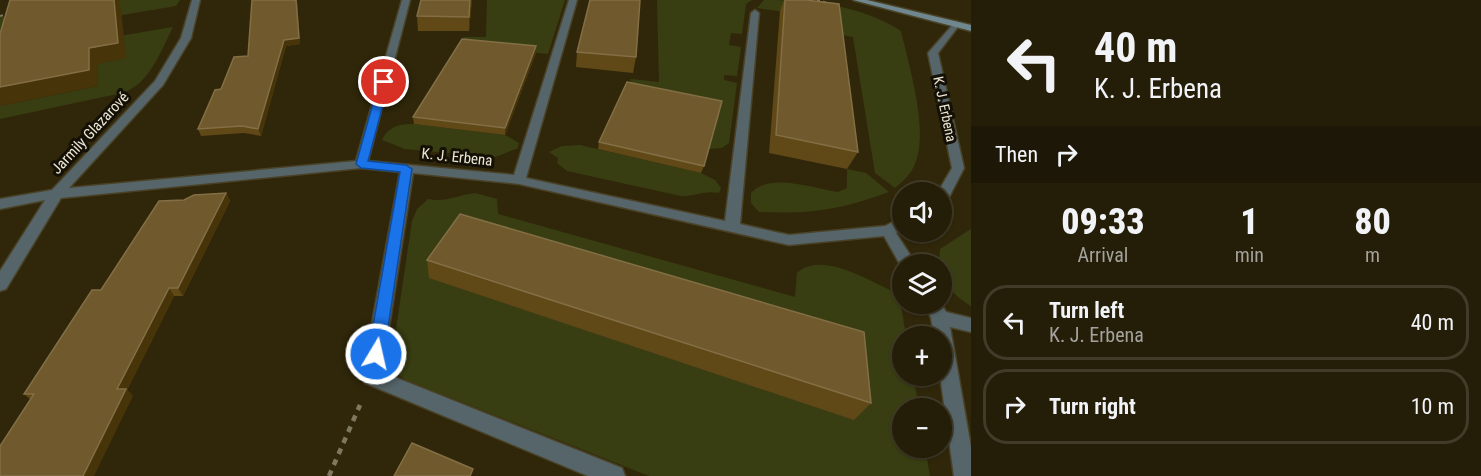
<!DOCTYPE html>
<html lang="en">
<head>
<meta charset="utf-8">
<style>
  body { margin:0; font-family:"Roboto Condensed",sans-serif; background:#2c2612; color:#f1f3f6; height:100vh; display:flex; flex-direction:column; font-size:22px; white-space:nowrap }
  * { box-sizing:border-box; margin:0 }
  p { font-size:20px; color:#a3a29c }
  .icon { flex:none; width:33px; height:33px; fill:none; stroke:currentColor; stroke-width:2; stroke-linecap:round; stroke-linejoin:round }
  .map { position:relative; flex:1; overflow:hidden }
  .drawer { display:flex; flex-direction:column; background:#241d08; width:510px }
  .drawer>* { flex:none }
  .guide { background:#241d08; color:#f1f3f6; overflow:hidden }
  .buttons { position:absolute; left:892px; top:182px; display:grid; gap:12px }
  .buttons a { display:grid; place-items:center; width:60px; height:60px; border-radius:50%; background:#241d08; box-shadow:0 2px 4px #0004,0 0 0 2px #413b29; font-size:30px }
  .pin { position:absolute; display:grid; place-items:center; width:51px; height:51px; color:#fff; margin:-26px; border:3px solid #fff; border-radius:50%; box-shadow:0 2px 6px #0007 }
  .me { position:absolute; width:66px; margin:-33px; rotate:9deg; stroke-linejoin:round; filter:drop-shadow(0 0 4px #0008) }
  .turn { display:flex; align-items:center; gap:21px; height:126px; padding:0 24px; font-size:27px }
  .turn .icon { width:78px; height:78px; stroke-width:2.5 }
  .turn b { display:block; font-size:42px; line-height:51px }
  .then { display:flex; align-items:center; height:57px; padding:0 24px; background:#0003; gap:12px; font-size:22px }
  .eta { display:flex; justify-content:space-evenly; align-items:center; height:102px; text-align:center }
  .eta b { font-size:36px; font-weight:800; line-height:42px }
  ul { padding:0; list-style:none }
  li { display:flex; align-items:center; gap:18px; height:75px; margin:0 12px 9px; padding:0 12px; border:3px solid #413b29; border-radius:24px }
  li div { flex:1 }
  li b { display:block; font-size:22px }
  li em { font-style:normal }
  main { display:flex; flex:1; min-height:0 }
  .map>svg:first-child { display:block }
</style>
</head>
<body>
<main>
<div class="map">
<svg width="971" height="476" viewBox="0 0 971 476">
  <rect width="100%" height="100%" fill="#30270a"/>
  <g fill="#393e12">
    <path d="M118 0H180L176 6 44 28 42 49 173 27C161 51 149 85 122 93L0 119V106L98 86 97 64 126 58 0 82V17Z"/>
    <path d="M487 0H565L548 54 462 45 464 37H486Z"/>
    <path d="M657 0H752L746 4 742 34 731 33 729 45 741 47 737 76 724 75V80L737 83 729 143 722 148 708 149 632 87 630 79 659 82Z"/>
    <path d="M764 0C810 0 861 5 901 31 909 66 931 136 913 168 909 176 902 182 895 188L875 173 853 37 837 34 835 19 757 8Z"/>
    <path d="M414 124 505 135 519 143 517 149C506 151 501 157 491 157L405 149 382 140C389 126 399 124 414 124Z"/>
    <path d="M580 145 701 173 715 180 721 188 719 193C705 190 696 196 681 196L567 171 557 163 558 158 549 152 562 146Z"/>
    <path d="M847 169 866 173 889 192C839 210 812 214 759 212L751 203V193C770 172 812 188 838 192L847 188Z"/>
    <path d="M475 193 497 199 498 214 795 297 797 273C822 249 874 284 899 294L906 336H903V375H913L919 408H903V447H925L930 476H649L406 380 394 372 391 363 412 221 417 209 428 199C443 203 459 195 475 193Z"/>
    <path d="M971 229V306C954 295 942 285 942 264L939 263 940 249Z"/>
  </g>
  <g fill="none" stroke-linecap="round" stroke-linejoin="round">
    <defs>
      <g id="street">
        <path d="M192 0H200L191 38 163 85 69 188 356 161 402 0H410L368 161 514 175 569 0H577L526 178 725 221 751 13 755 10 759 13 740 224 789 235 885 226 903 217V229L896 233 916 264H903L902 268 884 236 789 245 519 184 413 173 382 372 622 468 625 476H588L365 383 362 377 400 172 361 168 61 198 6 289 0 291V271L45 200 0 209V199L52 190 155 81 181 38Z"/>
        <path d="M956 21 960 24 938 53 964 168 947 201 942 202V192H938L952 168 928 53Z"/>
        <path d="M924 303H941L946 312 971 318V332L950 327 971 447V476H954L940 375H942V336H934L931 318Z"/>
      </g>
      <path id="secondary" d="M853 0H867L971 25V31Z"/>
    </defs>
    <use href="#street" stroke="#4a4227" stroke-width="3"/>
    <use href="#secondary" stroke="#4a4227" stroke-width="3"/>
    <g stroke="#7f7860" stroke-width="2" stroke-dasharray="3 3" stroke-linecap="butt">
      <path d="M817 0 831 4"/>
      <path d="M0 16 8 14"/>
    </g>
    <path stroke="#7f7860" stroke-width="4.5" stroke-dasharray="6 6" stroke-linecap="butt" d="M329 476 360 405"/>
    <use href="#street" fill="#56656a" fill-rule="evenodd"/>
    <use href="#secondary" fill="#6f8890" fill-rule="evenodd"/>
  </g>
  <g fill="#604817">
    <path d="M252 0H297L300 44 286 46 261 136 244 133 201 136 198 129 221 89 248 56Z"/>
    <path d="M472 0 469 31H418L417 16Z"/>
    <path d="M784 0H806L858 152 847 169 769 153 780 11Z"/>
    <path d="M577 52 636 57 633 73 576 67Z"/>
    <path d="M536 53 505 135 414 124 413 117Z"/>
    <path d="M599 142 704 166 701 173 598 149Z"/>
    <path d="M226 193 230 201 183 296H174L127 390 133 396 30 399 24 394 101 290 184 200Z"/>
    <path d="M427 260 871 403 854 420 429 278Z"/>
  </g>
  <g fill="#473409">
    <path d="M114 0H120L126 58 97 64 98 86 0 106V87L89 48Z"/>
    <path d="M296 0H297L300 44 286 46 261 136 258 129Z"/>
    <path d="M470 0H472L469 31V17Z"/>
    <path d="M536 46V53L505 135V128Z"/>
    <path d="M226 193 230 201 183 296 178 288Z"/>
    <path d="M169 288 174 296 127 390 133 396 94 476H83L117 389Z"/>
  </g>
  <g fill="#70592c" stroke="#836f46" stroke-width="1.5">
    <path d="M10 0H114L118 43 89 48V70L0 87V34Z"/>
    <path d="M252 0H296L299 38 284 40 258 129 242 126 198 129 215 90 221 89 234 57 248 56Z"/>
    <path d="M421 0H470L469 17 417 16Z"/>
    <path d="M590 0H640L636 57 577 52Z"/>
    <path d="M785 0H806L839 4 858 152 776 135Z"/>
    <path d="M462 39 536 46 505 128 413 117Z"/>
    <path d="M627 82 722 101 704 166 599 142Z"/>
    <path d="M226 193 178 288H169L117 389H126L83 476H0V446L34 394H24L92 290H101L159 201 184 200 194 195Z"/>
    <path d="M460 214 864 332 871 403 427 260Z"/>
    <path d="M412 443 473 469 470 476H394Z"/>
  </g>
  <path fill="#1a73e8" stroke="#114b97" stroke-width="1.5" d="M384 79 389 82 368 161 406 165 412 169 384 354 382 359H370L368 354 400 172 361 168 356 164 379 82Z"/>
  <g text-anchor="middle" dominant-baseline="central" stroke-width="6" stroke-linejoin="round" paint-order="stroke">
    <g font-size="14" fill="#ece6d6" stroke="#141005">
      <text transform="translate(945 109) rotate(78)">K. J. Erbena</text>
    </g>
    <g font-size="15" fill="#ece6d6" stroke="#141005">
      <text transform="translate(90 133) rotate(-47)">Jarmily Glazarové</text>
      <text transform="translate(457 157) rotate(6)">K. J. Erbena</text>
    </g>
  </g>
</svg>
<div class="buttons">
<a><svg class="icon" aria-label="sound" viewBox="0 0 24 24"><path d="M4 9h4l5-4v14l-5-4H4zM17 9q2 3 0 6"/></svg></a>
<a><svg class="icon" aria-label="layers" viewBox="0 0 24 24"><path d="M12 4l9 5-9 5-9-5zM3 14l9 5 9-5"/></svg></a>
<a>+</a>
<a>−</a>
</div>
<div class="pin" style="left:384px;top:82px;background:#d93025"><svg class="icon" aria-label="arrive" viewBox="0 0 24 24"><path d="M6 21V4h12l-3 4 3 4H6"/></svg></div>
<svg class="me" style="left:376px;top:354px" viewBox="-20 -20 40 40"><circle r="17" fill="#1a73e8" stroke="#fff" stroke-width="3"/><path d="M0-11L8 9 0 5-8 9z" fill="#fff"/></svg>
</div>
<section class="drawer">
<div class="guide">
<div class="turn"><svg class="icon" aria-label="left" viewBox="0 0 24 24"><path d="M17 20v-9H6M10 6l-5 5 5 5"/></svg><div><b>40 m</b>K. J. Erbena</div></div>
<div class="then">Then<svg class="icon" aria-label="right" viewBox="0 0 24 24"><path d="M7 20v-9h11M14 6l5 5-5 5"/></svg></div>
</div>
<div class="eta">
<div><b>09:33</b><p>Arrival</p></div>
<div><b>1</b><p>min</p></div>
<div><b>80</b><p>m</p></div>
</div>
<ul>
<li><svg class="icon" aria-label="left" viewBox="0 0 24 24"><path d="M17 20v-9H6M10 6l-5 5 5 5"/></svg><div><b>Turn left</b><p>K. J. Erbena</p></div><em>40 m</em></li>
<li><svg class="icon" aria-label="right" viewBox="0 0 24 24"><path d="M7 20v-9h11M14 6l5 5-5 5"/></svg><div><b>Turn right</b></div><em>10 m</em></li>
</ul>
</section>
</main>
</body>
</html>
